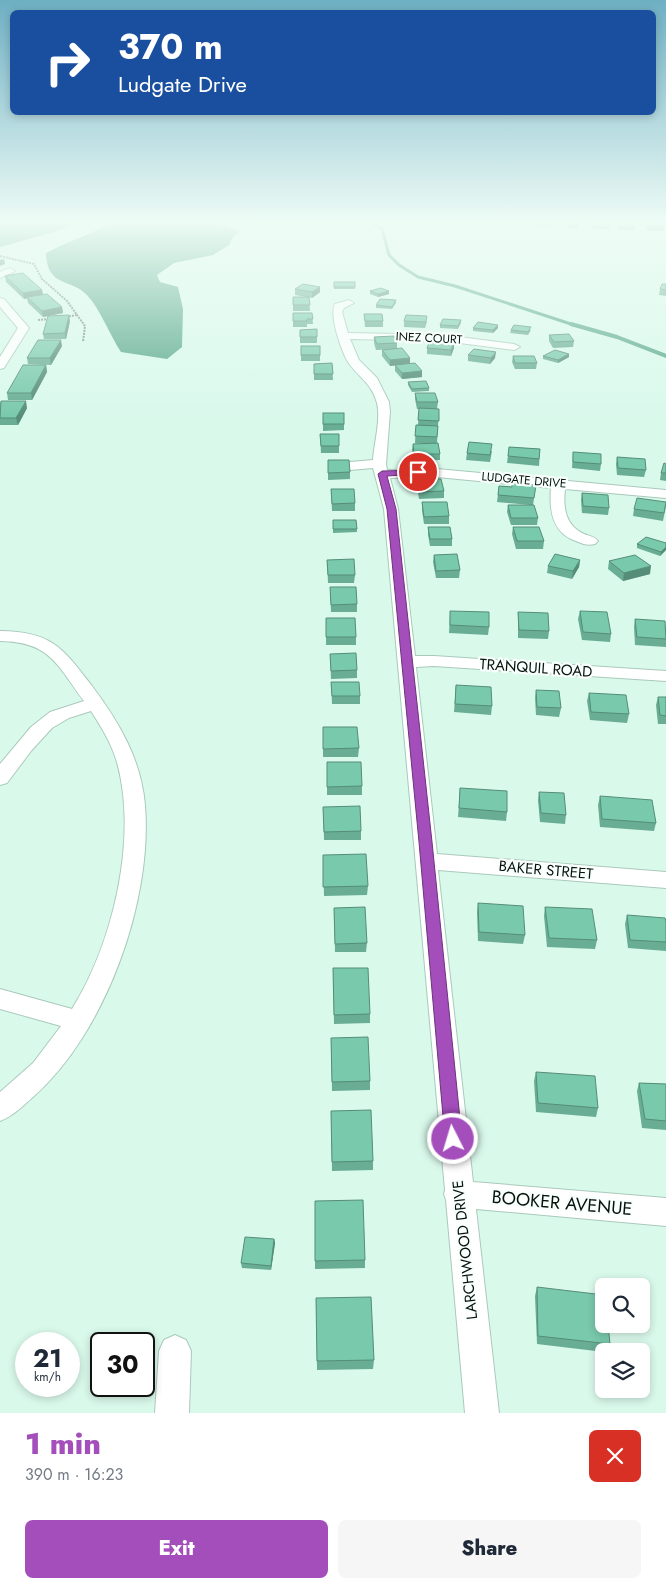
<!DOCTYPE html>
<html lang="en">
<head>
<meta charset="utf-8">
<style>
  body { margin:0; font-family:Jost,sans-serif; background:#f6f6f7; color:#1f2937; height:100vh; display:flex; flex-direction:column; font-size:19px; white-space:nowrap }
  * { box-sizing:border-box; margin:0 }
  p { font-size:16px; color:#747a83 }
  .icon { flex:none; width:28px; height:28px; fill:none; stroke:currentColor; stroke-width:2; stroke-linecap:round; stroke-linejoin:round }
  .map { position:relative; height:1413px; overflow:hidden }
  .drawer { display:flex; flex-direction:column; background:#fff; flex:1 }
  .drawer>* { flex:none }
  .top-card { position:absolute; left:10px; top:10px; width:646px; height:105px; border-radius:8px; box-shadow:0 2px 8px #0003; background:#1a4fa0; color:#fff; overflow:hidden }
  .fabs { position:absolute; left:595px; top:1278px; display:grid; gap:10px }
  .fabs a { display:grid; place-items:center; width:55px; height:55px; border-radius:8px; background:#fff; box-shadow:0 2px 8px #0003; font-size:25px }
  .speed { position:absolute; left:15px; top:1332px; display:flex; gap:10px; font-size:25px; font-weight:700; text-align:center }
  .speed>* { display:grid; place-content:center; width:65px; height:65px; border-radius:50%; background:#fff; box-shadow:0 2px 8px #0003; line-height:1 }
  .speed small { font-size:12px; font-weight:400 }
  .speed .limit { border:2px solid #111; border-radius:8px; background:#fff; color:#111 }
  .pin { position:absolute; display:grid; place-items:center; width:42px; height:42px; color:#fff; margin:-21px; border:2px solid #fff; border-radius:50%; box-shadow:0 1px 5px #0007 }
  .me { position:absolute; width:55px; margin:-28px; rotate:355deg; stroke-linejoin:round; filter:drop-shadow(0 0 4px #0008) }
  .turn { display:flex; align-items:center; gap:18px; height:105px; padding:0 25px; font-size:22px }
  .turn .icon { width:65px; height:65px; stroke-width:2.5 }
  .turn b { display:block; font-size:35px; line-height:42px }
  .round { display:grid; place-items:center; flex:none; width:52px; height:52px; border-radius:8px; background:#f6f6f7 }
  .overview { display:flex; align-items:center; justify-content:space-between; height:85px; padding:0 25px }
  h1 { font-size:30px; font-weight:800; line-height:38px; color:#a44ebc }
  .button { display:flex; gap:10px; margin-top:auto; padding:10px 25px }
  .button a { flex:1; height:58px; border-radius:8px; background:#a44ebc; color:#fff; font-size:20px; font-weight:800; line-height:58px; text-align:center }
  .button a+a { background:#f6f6f7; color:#1f2937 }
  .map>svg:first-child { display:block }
</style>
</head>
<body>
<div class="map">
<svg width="666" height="1413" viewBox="0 0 666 1413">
  <rect width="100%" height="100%" fill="#d9f9eb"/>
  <g fill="#57a78b">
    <path d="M0 220H87L54 232 0 247Z"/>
    <path d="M117 220H204L240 231 233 237 229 245 213 255 174 263 157 275 160 282 178 287 183 309 182 347 167 359 121 352C109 334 101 310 87 295 71 278 47 288 46 253 69 241 94 233 117 220Z"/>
  </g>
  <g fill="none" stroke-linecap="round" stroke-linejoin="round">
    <path stroke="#57a78b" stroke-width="3" d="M367 220 382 229 389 255 399 265 418 277 455 286 574 325"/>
    <path stroke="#57a78b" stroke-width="4" d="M571 324 617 337 666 356"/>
    <defs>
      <g id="minor">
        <path d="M593 220H666V225L597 223Z"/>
        <path d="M10 268 15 271 0 278V272Z"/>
        <path d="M0 298 4 299 29 328 4 368 0 369V357L18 328 0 307Z"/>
        <path d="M349 300 354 303 344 308 342 312 348 333 444 335 514 344 520 347 514 350 444 341 350 339 359 360 377 378 389 402 390 412 386 464 387 470 437 469 666 490V498L565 489C563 508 565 525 584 534 589 536 594 536 598 541L595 544C588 546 583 544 576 541 552 533 549 510 551 488L437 477 390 478 398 509 415 656H434L666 671V681L434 666 416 667 437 854 666 872V888L438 870 473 1182 666 1198V1226L476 1209 499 1413H465L446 1200 444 1194 445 1190 384 509 373 468 350 470 343 466 350 462 373 460C374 443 381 420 377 403 372 383 358 377 348 362 341 350 329 315 335 304Z"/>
        <path d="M0 631C52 632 62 647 92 686 119 722 141 759 145 805 153 901 105 1034 33 1097 23 1106 13 1116 0 1121V1092L33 1063 61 1026 0 1009V989L72 1009C113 943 137 841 118 766 113 746 102 728 91 711L69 718 52 728 31 751 7 783 0 785V764L31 727 50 712 84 701C57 665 51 642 0 641Z"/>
        <path d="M175 1335 186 1340 191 1351 189 1413H155L159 1351 164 1340Z"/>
      </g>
    </defs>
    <use href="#minor" stroke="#aac9bc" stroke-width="2"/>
    <g stroke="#758b82" stroke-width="2" stroke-dasharray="2 1" stroke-linecap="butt">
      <path d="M0 256 34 264 42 279 67 301 85 326 83 342"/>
      <path d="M66 317 77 315"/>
      <path d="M38 320 49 319"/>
    </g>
    <use href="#minor" fill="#fff" fill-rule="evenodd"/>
  </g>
  <g fill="#68ad94">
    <path d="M499 220H521L516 224 499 222Z"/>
    <path d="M539 221H553L552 227 538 226Z"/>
    <path d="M566 221 578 225V228H567Z"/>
    <path d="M591 223 609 227V229H592L591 226Z"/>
    <path d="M617 223 635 227V230H618L617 226Z"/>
    <path d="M646 225 664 228V231H647L645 227Z"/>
    <path d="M5 276 42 290 43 294 62 307 63 313 43 317 28 303 27 298 24 299 6 282Z"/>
    <rect x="334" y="282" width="21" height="7"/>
    <path d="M666 284V296L659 295 660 289Z"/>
    <path d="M320 287V292L312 298 295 295V289Z"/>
    <path d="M370 291H389V294L378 297 370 294Z"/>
    <path d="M293 297H309L310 311H293Z"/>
    <path d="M396 300V303L392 309 376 308V305Z"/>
    <path d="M293 313H312L313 324H307V327H293Z"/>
    <path d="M364 314 383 321V327H365Z"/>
    <path d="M461 320V323L458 329 440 328V325Z"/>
    <path d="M70 321 66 339H44L43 334Z"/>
    <path d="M404 321 427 322 425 328 404 327Z"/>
    <path d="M473 328H498L493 333 473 331Z"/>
    <path d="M317 329V343H300V330Z"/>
    <path d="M511 330H531L528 335 510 333Z"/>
    <path d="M549 335 574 341 573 347 553 348 549 341Z"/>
    <path d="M374 337 397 343V349L410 358V363L422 371V377L402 379 395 371V365L390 366 382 356V350L397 349 376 350 374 343Z"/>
    <path d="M62 346 51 365 28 364 27 358Z"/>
    <rect x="301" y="346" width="19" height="15"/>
    <path d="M427 348H454L451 356 427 354Z"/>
    <path d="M569 354V357L558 363 543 359V356Z"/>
    <path d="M468 355 495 358 490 364 468 361Z"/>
    <path d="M513 356 537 363 536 369H515L512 362Z"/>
    <path d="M332 363 333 380H314V364Z"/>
    <path d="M46 365 47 372 32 400H8L7 393Z"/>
    <path d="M408 382 429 388V391L412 392 408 385Z"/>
    <path d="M415 393 438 402 437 409H426H439L437 443 440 454V460L414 461 412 450 413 444 428 443H415L416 425H418L419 409H417L415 399Z"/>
    <path d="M0 402 27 408 18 425H0Z"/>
    <path d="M323 413 344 424V430L323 431Z"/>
    <path d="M320 434H339V453H321Z"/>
    <path d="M509 447 540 449 539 466 507 463Z"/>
    <path d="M492 451 490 462 466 460 467 453Z"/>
    <path d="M573 452 601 464 600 471 572 468Z"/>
    <path d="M617 457 646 470 644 477 617 475 616 464Z"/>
    <path d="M328 460 350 472V479L328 480Z"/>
    <path d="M666 464V481L660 480 661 473Z"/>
    <path d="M417 479 444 491V498L419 499 417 486Z"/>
    <path d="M536 485 533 505 538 518 537 525H511L507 512 508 505H531L497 502 499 486 512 487Z"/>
    <path d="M331 489 355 503V511H332Z"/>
    <path d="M582 493 609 508 608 515 582 513 581 500Z"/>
    <path d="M422 502 449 516V524H424L422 510Z"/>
    <path d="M666 506 663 521 633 516 634 509Z"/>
    <path d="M333 520H356L357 532 333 533Z"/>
    <path d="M428 527 452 539V546H430L428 535Z"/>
    <path d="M513 527 544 541 543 549H516L512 534Z"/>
    <path d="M666 543V550L660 556 637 548V544Z"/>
    <path d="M434 555 460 570 459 578H436L433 562Z"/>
    <path d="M327 560 355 575 354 583H328Z"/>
    <path d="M580 560 579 567 572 579 547 573 548 566Z"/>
    <path d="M609 561 650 574 623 581 608 569Z"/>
    <path d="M330 587 357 604V612H331Z"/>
    <path d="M450 611 489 627 488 635 449 633Z"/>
    <path d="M580 611 611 634 610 642 582 640 578 619Z"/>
    <path d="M518 612 549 631 548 639 518 638Z"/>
    <path d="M326 618 356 637V645H326Z"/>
    <path d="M635 619 666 626V647L635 645 634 627Z"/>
    <path d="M330 654 357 670V678L331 679Z"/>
    <path d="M331 682 360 696V704H332Z"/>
    <path d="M456 685 492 706 491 715 454 712Z"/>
    <path d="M536 690 561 708 559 717 536 715 535 698Z"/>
    <path d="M589 693 629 714 627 723 590 720 587 701Z"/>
    <path d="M658 697H666V724H658L656 705Z"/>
    <path d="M323 727 359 748 358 757H323Z"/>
    <path d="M327 762 362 786V795H327Z"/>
    <path d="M460 788 507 812 506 821 458 817Z"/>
    <path d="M539 792 566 815 565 824 540 822 538 800Z"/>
    <path d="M600 796 656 823 654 831 600 827 598 805Z"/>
    <path d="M323 807 361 831V840H324Z"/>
    <path d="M323 855 368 886 367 895 324 896Z"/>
    <path d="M478 903 525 935 523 944 478 941 477 912Z"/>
    <path d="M545 907 597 940 595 949 547 947 544 916Z"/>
    <path d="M334 908 367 943 366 952H335Z"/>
    <path d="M627 915 666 922V951L628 948 625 924Z"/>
    <path d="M333 968 370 1014V1023L334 1024Z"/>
    <path d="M331 1038 370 1081V1090L332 1091Z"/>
    <path d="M536 1072 598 1108 596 1117 536 1112 534 1081Z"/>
    <path d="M639 1083 666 1084V1130L642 1128 637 1091Z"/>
    <path d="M331 1111 373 1161V1170L332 1171Z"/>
    <path d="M315 1201 365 1260V1268L315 1269Z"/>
    <path d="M274 1239 275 1243 271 1270 242 1268 241 1263Z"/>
    <path d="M537 1287 610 1344 608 1351H604V1352L537 1344 535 1296Z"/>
    <path d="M316 1298 374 1360 373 1369 317 1370Z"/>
  </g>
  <g fill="#558d78">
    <path d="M518 220H521L516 224V222Z"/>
    <path d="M4 259 5 264 0 266V260Z"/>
    <path d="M320 287V292L312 298V292Z"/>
    <path d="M42 290 43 295 24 299 23 293Z"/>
    <path d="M389 291V294L378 297V294Z"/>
    <path d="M62 307 63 313 43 317 42 311Z"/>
    <path d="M69 315 70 321 66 339 65 333Z"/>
    <path d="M498 325V328L493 333V330Z"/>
    <path d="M61 340 62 346 51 365 50 358Z"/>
    <path d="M454 342V348L451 356V350Z"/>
    <path d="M496 352 495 358 490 364 491 358Z"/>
    <path d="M569 354V357L558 363V360Z"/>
    <path d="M410 358V364L390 366V360Z"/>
    <path d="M46 365 47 372 32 400 31 393Z"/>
    <path d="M422 371V377L402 379V373Z"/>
    <path d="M26 401 27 408 18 425 16 418Z"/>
    <path d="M666 547V550L660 556 661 552Z"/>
    <path d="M580 560 579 567 572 579 573 571Z"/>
    <path d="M651 566 650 574 623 581 624 573Z"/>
    <path d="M274 1239 275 1243 271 1270V1266Z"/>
  </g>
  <g fill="#79c9ac" stroke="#558d78">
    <path d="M539 221H553L552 225 538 224Z"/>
    <path d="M566 221 577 222 578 225H567Z"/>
    <path d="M591 223 608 224 609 227 592 226Z"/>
    <path d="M617 223 634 224 635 227H619Z"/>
    <path d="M646 225H663L664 228H647Z"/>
    <path d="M23 273 42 290 23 293 5 276Z"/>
    <rect x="334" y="282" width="21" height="5"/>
    <path d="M303 284 320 287 312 292 295 289Z"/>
    <path d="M662 284H666V290L660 289Z"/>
    <path d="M381 288 389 291 378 294 370 291Z"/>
    <path d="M47 294 62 307 42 311 27 297Z"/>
    <path d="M293 297H309L310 305H293Z"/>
    <path d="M380 299 396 300 392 307 376 305Z"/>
    <path d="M293 313H312L313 319H307V321H293Z"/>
    <path d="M364 314H382L383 321H365Z"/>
    <path d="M69 315 65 333 43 334 48 316Z"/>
    <path d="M406 315 427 316 426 322 404 321Z"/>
    <path d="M443 319 461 320 458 326 440 325Z"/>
    <path d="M478 322 498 325 493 330 473 328Z"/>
    <path d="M514 325 531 327 528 332 511 330Z"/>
    <path d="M317 329V337H300V330Z"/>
    <path d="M569 334 574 341 554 342 549 335Z"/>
    <path d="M394 336 397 343 377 344 374 337Z"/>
    <path d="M38 340H61L50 358H27Z"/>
    <path d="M430 340 454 342 451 350 427 348Z"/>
    <rect x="301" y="346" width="19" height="9"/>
    <path d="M402 348 410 358 390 360 382 350Z"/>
    <path d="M474 349 496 352 491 358 468 355Z"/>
    <path d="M555 350 569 354 558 360 543 356Z"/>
    <path d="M513 356H534L537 363H515Z"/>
    <path d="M332 363 333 374H314V364Z"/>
    <path d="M415 363 422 371 402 373 395 365Z"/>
    <path d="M23 365H46L31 393H7Z"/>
    <path d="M426 381 429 388 412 389 408 382Z"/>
    <path d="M415 393H435L438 402H417Z"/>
    <path d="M1 401H26L16 418H0Z"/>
    <path d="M419 408 439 409V421L418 420Z"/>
    <rect x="323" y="413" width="21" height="11"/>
    <path d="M416 425 438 426 437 437 415 436Z"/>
    <path d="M320 434H339V446H321Z"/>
    <path d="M469 442 492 444 490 455 467 453Z"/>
    <path d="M438 443 440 454H414L413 444Z"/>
    <path d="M509 447 540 449 539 459 508 456Z"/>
    <path d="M573 452 601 454V464L573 462Z"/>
    <path d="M617 457 645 459 646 470 618 468Z"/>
    <path d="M328 460H349L350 472 328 473Z"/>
    <path d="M664 463 666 464V473H661Z"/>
    <path d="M417 479H441L444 491 419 492Z"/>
    <path d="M512 483 536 485 534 498 498 495 499 486 512 487Z"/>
    <path d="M331 489H354L355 503 332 504Z"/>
    <path d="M582 493 608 495 609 508 583 506Z"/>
    <path d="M637 498 666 502 664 513 634 509Z"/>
    <path d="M422 502H447L449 516 424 517Z"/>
    <path d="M508 505H534L538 518H511Z"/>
    <path d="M333 520H356L357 529H333Z"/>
    <path d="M428 527H450L452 539H430Z"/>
    <path d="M513 527H539L544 541H517Z"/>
    <path d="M646 537 666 543V547L661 552 637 544Z"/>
    <path d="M457 554 460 570 436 571 434 555Z"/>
    <path d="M555 554 580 560 573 571 548 566Z"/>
    <path d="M635 555 651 566 624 573 609 561Z"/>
    <path d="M354 559 355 575H328L327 560Z"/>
    <path d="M330 587H356L357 604 331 605Z"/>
    <path d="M450 611 489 612V627L450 625Z"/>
    <path d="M580 611 607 612 611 634 583 632Z"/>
    <path d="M518 612 548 613 549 631 519 630Z"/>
    <path d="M326 618H355L356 637H326Z"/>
    <path d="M635 619 665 621 666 639 637 637Z"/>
    <path d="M356 653 357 670 331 671 330 654Z"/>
    <path d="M331 682H359L360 696H332Z"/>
    <path d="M456 685 491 687 492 706 455 704Z"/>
    <path d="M536 690 559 691 561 708 537 707Z"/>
    <path d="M589 693 626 695 629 714 591 712Z"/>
    <path d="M658 697H666V716L660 715Z"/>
    <path d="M323 727H357L359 748 323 749Z"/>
    <path d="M327 762H361L362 786 327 787Z"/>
    <path d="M460 788 507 791V812L459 808Z"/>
    <path d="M539 792 564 793 566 815 541 813Z"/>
    <path d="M600 796 652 800 656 823 602 819Z"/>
    <path d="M360 806 361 831 324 832 323 807Z"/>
    <path d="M366 854 368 886 323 887V855Z"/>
    <path d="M478 903 523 906 525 935 479 932Z"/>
    <path d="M365 907 367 943 335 944 334 908Z"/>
    <path d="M545 907 592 909 597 940 549 938Z"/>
    <path d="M627 915 665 918 666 922V942L630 940Z"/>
    <path d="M333 968H368L370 1014 334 1015Z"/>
    <path d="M368 1037 370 1081 332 1082 331 1038Z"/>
    <path d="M536 1072 595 1076 598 1108 538 1103Z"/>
    <path d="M639 1083 666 1084V1121L645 1119Z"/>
    <path d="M371 1110 373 1161 332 1162 331 1111Z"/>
    <path d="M363 1200 365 1260 315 1261V1201Z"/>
    <path d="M245 1237 274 1239 271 1266 241 1263Z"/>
    <path d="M537 1287 604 1295V1324H608L610 1344 538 1336Z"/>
    <path d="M371 1297 374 1360 317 1361 316 1298Z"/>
  </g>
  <linearGradient id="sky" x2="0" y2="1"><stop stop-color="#6eafc3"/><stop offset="0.53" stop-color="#eefcf6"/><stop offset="1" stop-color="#eefcf6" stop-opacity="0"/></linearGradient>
  <rect width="666" height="418" fill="url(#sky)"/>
  <path fill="#a44ebc" stroke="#6b337a" d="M418 470 422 472 421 474 387 476 396 509 432 842 462 1139 459 1144 453 1147 447 1144 445 1139 419 842 387 509 378 474 382 471Z"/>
  <g text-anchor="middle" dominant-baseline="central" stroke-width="4.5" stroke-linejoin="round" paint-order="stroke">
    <g font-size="12" fill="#08130e" stroke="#f9fffc">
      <text transform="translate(429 338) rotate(3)">INEZ COURT</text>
      <text transform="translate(524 480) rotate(5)">LUDGATE DRIVE</text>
    </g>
    <g font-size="15" fill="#08130e" stroke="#f9fffc">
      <text transform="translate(536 668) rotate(4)">TRANQUIL ROAD</text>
      <text transform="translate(546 870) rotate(5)">BAKER STREET</text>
      <text transform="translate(465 1250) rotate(-96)">LARCHWOOD DRIVE</text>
    </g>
    <g font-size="18" fill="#08130e" stroke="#f9fffc">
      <text transform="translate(562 1203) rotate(5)">BOOKER AVENUE</text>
    </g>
  </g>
</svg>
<div class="fabs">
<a><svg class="icon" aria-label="search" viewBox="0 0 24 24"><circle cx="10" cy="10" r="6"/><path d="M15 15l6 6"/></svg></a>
<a><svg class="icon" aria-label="layers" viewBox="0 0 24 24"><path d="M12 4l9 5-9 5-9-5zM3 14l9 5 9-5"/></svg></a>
</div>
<div class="speed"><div>21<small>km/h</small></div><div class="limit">30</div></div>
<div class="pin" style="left:418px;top:472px;background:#d93025"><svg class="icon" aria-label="arrive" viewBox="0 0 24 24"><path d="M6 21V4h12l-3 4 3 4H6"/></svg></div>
<svg class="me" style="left:453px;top:1139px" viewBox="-20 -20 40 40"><circle r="17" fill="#a44ebc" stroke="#fff" stroke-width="3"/><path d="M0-11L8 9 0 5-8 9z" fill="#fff"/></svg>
<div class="top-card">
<div class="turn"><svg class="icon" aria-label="right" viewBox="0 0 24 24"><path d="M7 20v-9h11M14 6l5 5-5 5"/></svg><div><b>370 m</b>Ludgate Drive</div></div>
</div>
</div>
<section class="drawer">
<div class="overview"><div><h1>1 min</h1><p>390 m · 16:23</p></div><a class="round" style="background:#d93025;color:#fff"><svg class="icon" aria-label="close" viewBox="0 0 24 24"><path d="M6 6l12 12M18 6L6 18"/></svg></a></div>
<div class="button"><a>Exit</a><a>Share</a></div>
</section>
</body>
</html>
